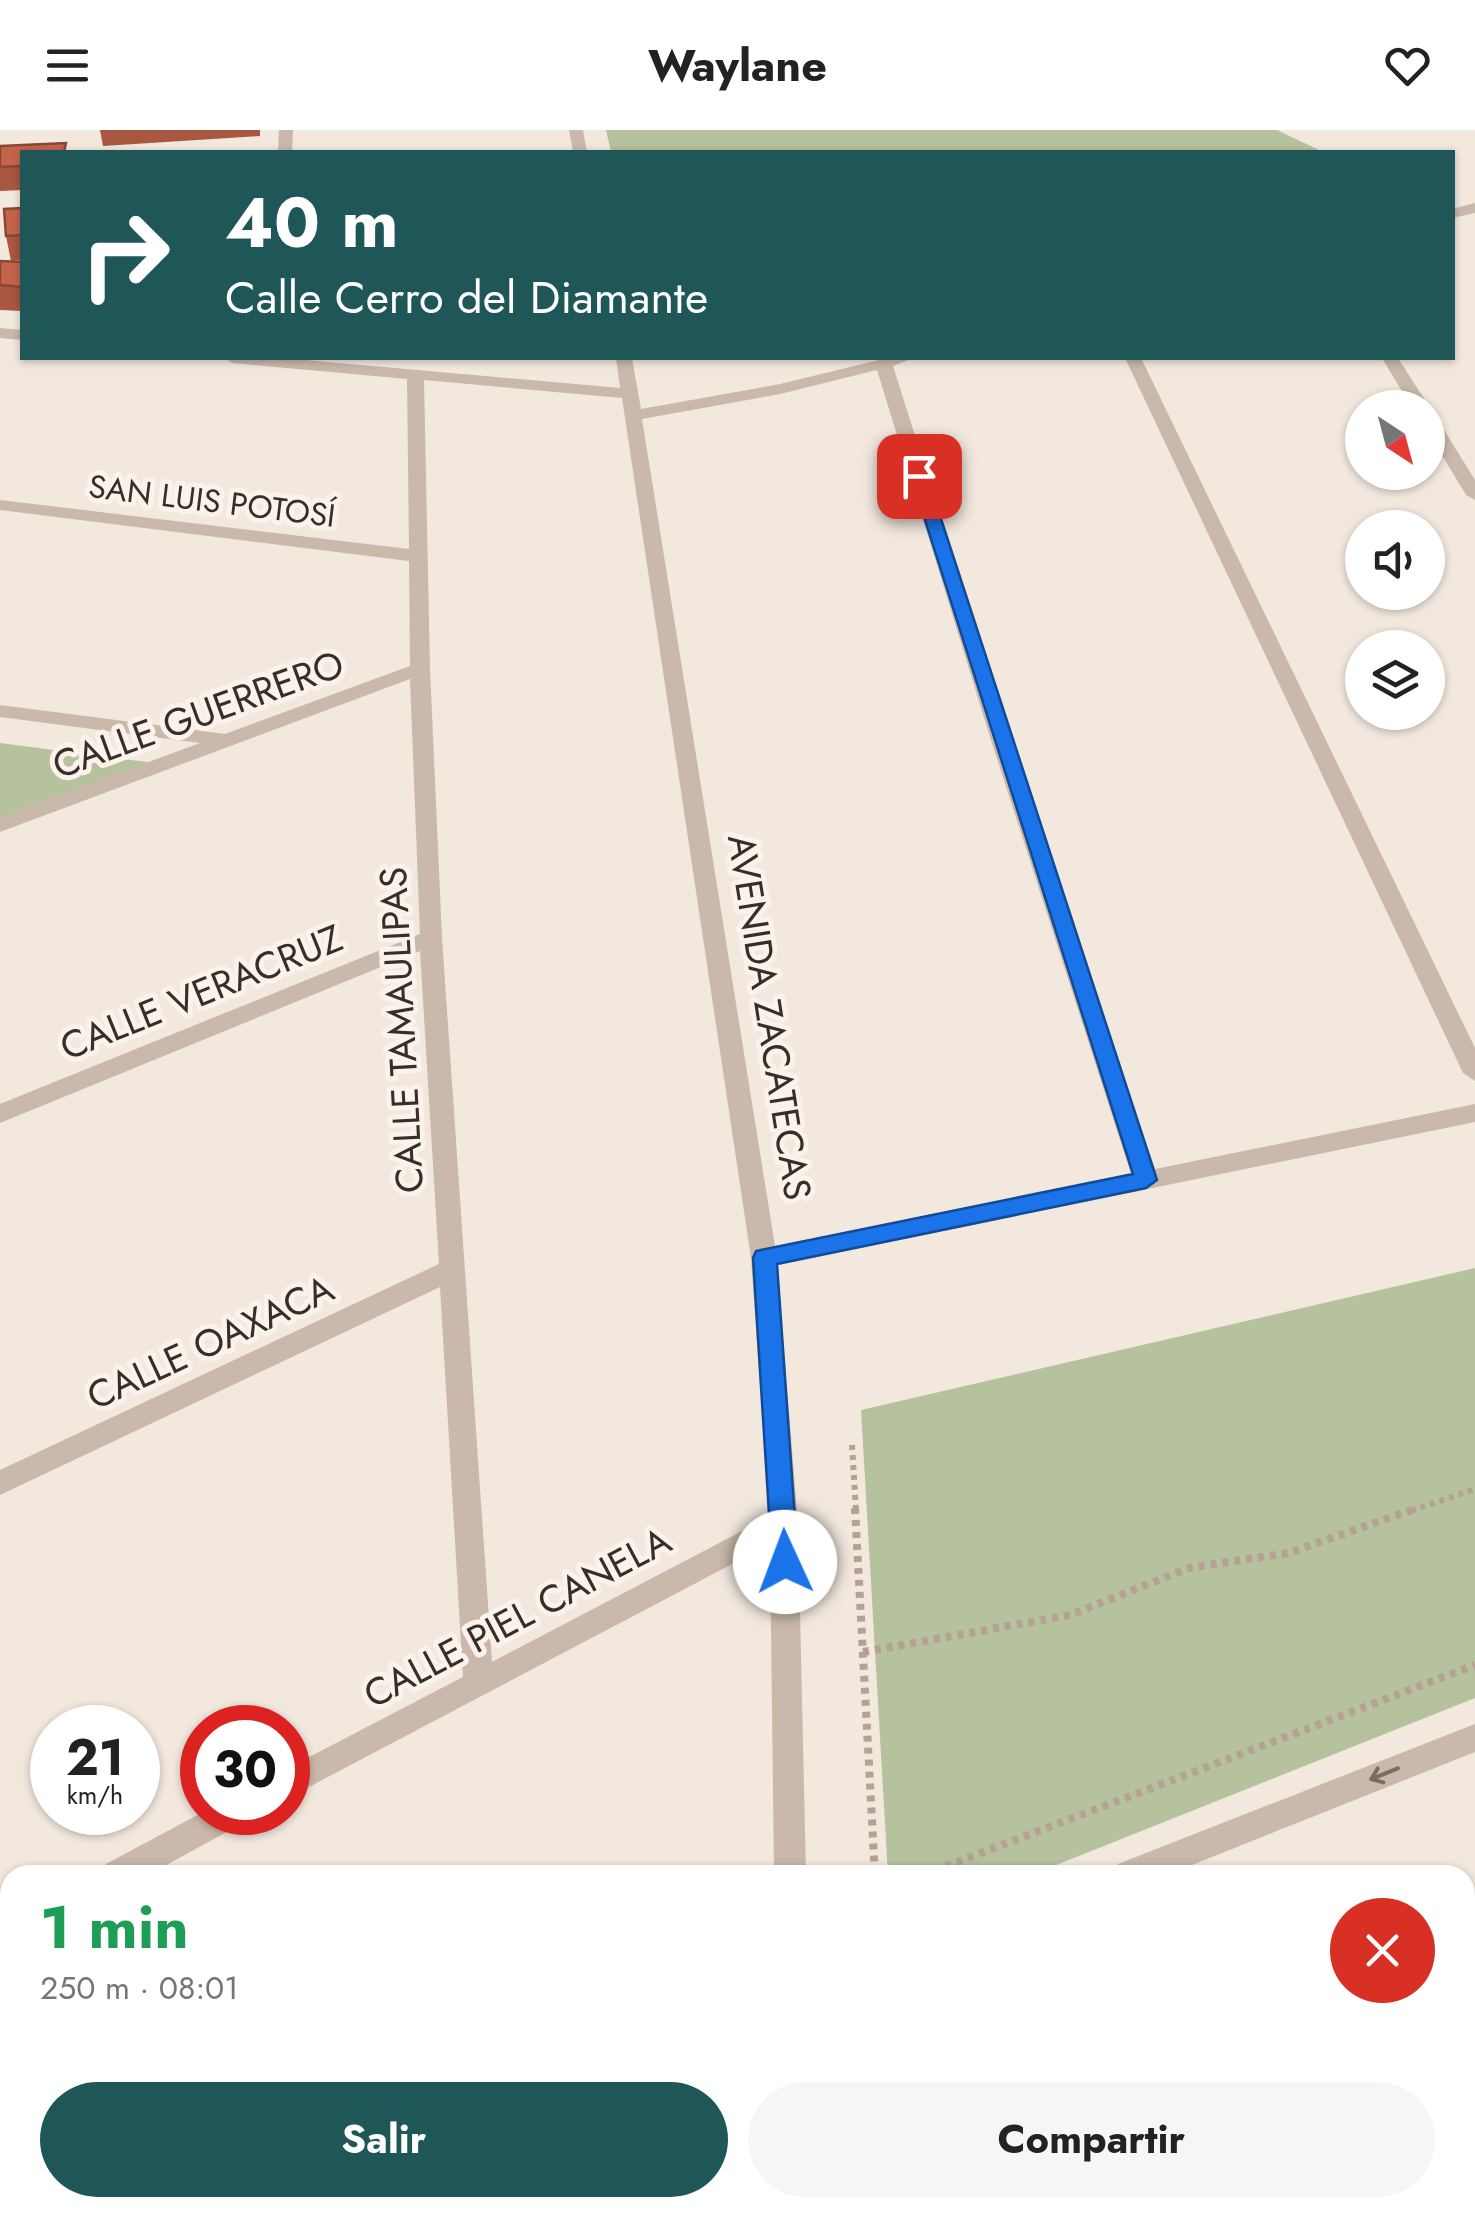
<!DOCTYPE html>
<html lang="es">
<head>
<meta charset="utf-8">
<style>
  body { margin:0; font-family:Jost,sans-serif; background:#f6f6f6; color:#222; height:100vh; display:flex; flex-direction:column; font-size:38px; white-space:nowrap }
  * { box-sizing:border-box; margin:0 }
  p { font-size:32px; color:#767676 }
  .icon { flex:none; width:55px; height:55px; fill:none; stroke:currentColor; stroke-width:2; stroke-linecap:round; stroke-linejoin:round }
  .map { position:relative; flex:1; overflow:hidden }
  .details { position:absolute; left:0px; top:1735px; width:1475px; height:352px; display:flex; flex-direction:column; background:#fff; border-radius:30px 30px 0 0; box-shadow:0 2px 8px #0004 }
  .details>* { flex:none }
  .guide { position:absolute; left:20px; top:20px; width:1435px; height:210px; border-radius:0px; box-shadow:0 2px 8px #0004; background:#1f5759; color:#fff; overflow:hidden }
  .needle { width:65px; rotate:144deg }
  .tools { position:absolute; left:1345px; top:260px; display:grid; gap:20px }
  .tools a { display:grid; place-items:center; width:100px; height:100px; border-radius:50%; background:#fff; box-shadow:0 2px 8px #0004; font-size:50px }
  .speed { position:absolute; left:30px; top:1575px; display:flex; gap:20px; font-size:50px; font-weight:700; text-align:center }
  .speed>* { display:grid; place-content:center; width:130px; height:130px; border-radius:50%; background:#fff; box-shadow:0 2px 8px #0004; line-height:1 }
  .speed small { font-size:25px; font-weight:400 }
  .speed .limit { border:15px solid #d22; background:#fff; color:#111 }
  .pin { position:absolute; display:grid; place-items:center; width:85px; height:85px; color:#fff; margin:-42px; border-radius:20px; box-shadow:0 5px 15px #0006 }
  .me { position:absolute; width:110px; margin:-55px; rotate:358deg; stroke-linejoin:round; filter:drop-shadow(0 0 8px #0008) }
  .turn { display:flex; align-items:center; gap:35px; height:210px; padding:0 40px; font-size:45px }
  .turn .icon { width:130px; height:130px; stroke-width:2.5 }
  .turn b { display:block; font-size:70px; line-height:85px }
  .round { display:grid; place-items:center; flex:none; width:105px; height:105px; border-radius:52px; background:#f6f6f6 }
  .head { display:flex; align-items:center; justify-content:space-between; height:170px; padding:0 40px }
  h1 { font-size:60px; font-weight:700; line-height:75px; color:#1e9e55 }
  .action { display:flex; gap:20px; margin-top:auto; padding:20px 40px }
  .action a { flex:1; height:115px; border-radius:60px; background:#1f5759; color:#fff; font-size:40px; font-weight:700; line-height:115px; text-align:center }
  .action a+a { background:#f6f6f6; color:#222 }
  header { display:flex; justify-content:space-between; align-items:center; height:130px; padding:0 40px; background:#fff; font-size:45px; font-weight:700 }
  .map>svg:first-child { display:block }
</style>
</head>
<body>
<header><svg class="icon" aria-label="menu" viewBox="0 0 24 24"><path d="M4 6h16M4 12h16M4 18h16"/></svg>Waylane<svg class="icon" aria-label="heart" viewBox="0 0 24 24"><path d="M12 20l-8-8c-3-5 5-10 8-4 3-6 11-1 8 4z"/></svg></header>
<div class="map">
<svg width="1475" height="2086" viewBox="0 0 1475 2086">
  <rect width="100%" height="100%" fill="#f2e8de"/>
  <g fill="#b6c19e">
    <path d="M606 0H1277L1323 22H611Z"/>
    <path d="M0 613 154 633 0 689Z"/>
    <path d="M1475 1138V1568L1031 1745H888L861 1280Z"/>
  </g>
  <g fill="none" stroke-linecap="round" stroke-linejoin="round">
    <g stroke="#b6a294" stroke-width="6" stroke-dasharray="5 5" stroke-linecap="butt">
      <path d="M852 1315 856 1381"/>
      <path d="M1411 1381 1475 1359"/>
    </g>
    <g stroke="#b6a294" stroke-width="8" stroke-dasharray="6 6" stroke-linecap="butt">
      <path d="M855 1378 875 1745"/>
      <path d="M863 1522 1070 1485 1189 1438 1288 1423 1418 1378"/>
      <path d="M923 1745 1475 1535"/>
    </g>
    <g fill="#cab8aa" fill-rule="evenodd">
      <path d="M279 0H293L292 22H278Z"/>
      <path d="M569 0H583L587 22H573Z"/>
      <path d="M1475 73V83L1452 88V79Z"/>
      <path d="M0 198 22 200V210L0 208Z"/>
      <path d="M224 228H283L620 258 616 228H632L641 279 780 254 887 228H913L893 236 1010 607 1155 1039 1475 974V992L777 1135 798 1393 806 1745H774L770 1414 288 1668V1638L463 1547 440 1157 0 1365V1340L439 1134 420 821 0 993V974L420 804 410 549 0 702V687L200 613 0 587V575L225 604 410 536 409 431 0 380V370L409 419 407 249 232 233ZM877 240 990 607 1131 1044 775 1116 642 289 780 264ZM424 250 622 268 751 1128 769 1387 492 1532 442 808 430 539Z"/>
      <path d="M1125 228H1141L1475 918V951L1463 943Z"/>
      <path d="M1382 228H1398L1430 278 1428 281V278H1412Z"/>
      <path d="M1428 283 1434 284 1475 350V370L1466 365 1428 302Z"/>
      <path d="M1475 1594V1622L1167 1745H1113L1118 1734Z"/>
      <path d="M203 1682H249L245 1692 148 1745H101L106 1734Z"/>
      <path d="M10 1787V1820L0 1824V1791Z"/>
      <path d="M463 2078H508L504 2086H459Z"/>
      <path d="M797 2078H832L834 2086H798Z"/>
    </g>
  </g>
  <g fill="#a95740">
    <path d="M100 0H260V6L103 16Z"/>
    <path d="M0 16 22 22V60L0 61Z"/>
    <path d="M22 78V130L11 131 6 106Z"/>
    <path d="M0 131 22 132V181L0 180Z"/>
  </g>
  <g fill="#c4654b" stroke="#894734" stroke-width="2.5">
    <path d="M66 13 64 22H22V36L0 37V16Z"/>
    <path d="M22 78V105L6 106 4 79Z"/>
    <path d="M0 131 22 132V157L0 155Z"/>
  </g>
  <defs><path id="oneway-shaft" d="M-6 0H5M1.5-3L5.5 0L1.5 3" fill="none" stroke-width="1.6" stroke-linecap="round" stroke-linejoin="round" transform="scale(2.5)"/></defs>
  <use stroke="#7a6c63" href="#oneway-shaft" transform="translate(1384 1644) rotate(158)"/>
  <path fill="#1a73e8" stroke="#114b97" stroke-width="2.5" d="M919 341 927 346 1157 1050 1146 1058 777 1134 798 1432 794 1440 785 1443 776 1440 772 1432 753 1128 756 1121 1133 1044 911 346Z"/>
  <g text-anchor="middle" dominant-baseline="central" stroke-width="10" stroke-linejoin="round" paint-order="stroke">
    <g font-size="32" fill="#382e29" stroke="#faf2eb">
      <text transform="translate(212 371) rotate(7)">SAN LUIS POTOSÍ</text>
    </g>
    <g font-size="38" fill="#382e29" stroke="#faf2eb">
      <text transform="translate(198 584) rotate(-20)">CALLE GUERRERO</text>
      <text transform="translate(201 862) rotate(-22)">CALLE VERACRUZ</text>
      <text transform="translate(770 887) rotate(81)">AVENIDA ZACATECAS</text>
      <text transform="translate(401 900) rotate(-93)">CALLE TAMAULIPAS</text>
      <text transform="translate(210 1212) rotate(-25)">CALLE OAXACA</text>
      <text transform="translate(517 1487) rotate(-28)">CALLE PIEL CANELA</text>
    </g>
  </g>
</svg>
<div class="tools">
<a><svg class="needle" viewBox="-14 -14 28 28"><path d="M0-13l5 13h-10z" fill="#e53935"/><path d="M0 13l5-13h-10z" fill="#767676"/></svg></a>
<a><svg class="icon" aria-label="sound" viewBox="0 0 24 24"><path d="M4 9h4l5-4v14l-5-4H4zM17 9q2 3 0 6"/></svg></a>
<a><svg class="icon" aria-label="layers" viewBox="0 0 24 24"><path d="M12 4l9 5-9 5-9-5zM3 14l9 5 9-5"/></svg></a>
</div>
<div class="speed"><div>21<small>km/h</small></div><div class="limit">30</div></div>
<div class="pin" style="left:919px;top:346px;background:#d93025"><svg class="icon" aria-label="arrive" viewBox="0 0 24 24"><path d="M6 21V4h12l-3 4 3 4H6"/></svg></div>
<svg class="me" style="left:785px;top:1432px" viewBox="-20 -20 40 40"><circle r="19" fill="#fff"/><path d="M0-13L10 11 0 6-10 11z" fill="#1a73e8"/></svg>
<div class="guide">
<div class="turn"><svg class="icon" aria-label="right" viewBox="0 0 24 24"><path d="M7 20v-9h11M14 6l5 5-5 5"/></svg><div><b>40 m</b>Calle Cerro del Diamante</div></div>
</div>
<section class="details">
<div class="head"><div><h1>1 min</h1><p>250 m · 08:01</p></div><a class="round" style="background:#d93025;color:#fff"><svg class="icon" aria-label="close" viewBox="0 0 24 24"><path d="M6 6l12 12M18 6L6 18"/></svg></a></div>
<div class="action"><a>Salir</a><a>Compartir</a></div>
</section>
</div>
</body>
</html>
